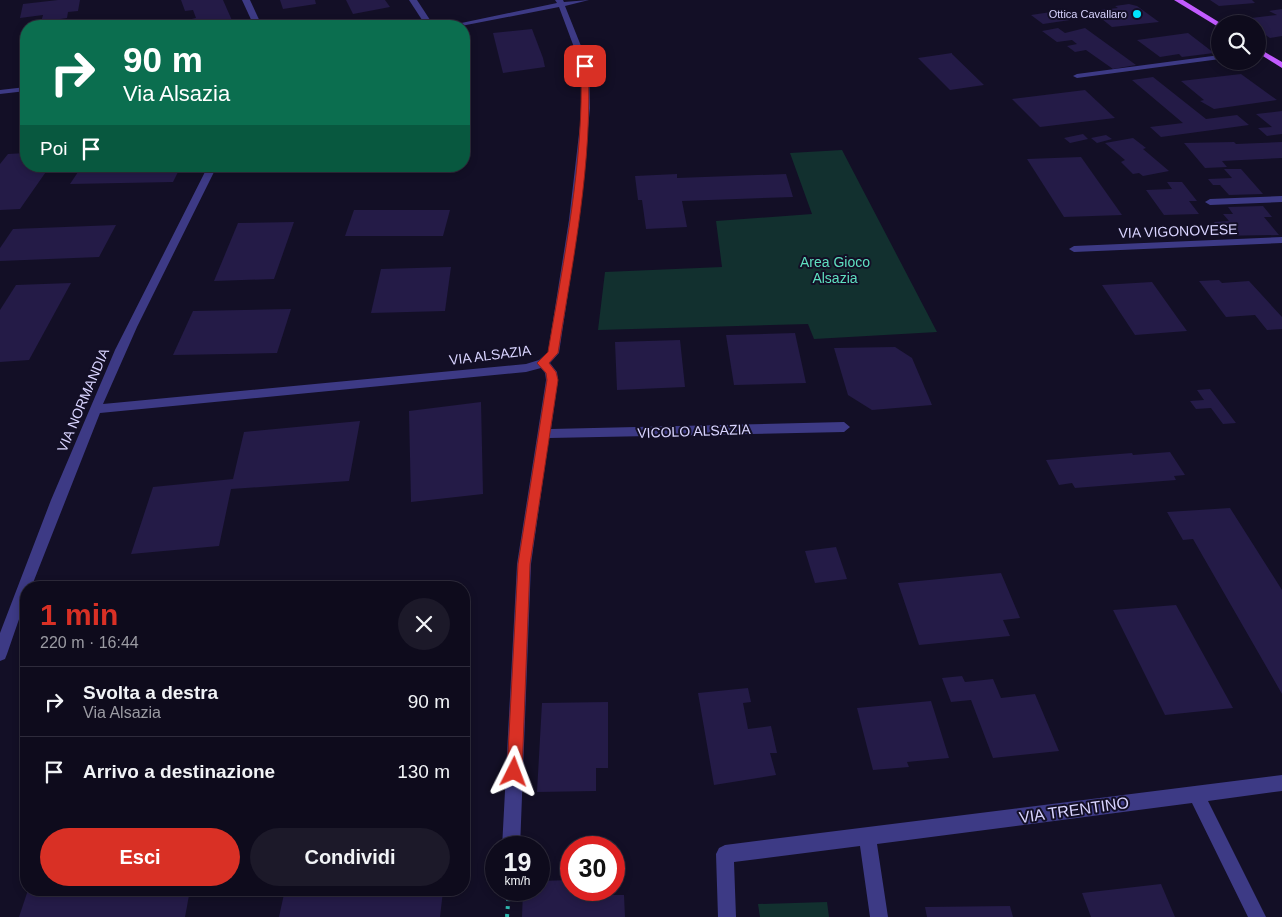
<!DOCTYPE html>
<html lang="it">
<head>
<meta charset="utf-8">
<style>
  body { margin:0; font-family:Arial,sans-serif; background:#1c1929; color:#f1f3f6; height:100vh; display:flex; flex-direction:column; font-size:19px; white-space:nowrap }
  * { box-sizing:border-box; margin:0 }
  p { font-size:16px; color:#9b9ba3 }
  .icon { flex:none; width:28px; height:28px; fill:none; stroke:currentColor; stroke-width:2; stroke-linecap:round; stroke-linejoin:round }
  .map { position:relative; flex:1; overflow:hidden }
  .sheet { position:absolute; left:20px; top:581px; width:450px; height:315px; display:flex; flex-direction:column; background:#0e0b1c; border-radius:20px; box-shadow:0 2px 8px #0003,0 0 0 1px #2e2b3b }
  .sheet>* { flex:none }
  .top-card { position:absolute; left:20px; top:20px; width:450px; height:152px; border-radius:20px; box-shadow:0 2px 8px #0003,0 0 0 1px #2e2b3b; background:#0b6e4f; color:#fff; overflow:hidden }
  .tools { position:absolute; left:1211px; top:15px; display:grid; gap:10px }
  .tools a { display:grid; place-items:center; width:55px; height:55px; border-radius:50%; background:#0e0b1c; box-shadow:0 2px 8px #0003,0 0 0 1px #2e2b3b; font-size:25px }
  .speed { position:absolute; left:485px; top:836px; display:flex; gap:10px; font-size:25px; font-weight:700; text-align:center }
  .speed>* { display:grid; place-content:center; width:65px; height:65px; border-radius:50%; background:#0e0b1c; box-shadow:0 2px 8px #0003,0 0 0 1px #2e2b3b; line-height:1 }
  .speed small { font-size:12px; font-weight:400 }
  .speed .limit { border:8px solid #d22; background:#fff; color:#111 }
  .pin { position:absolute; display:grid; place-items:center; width:42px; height:42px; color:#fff; margin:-21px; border-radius:10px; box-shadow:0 2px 8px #0006 }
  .me { position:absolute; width:55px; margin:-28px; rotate:3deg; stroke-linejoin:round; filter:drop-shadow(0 0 4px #0008) }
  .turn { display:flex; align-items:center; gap:18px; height:105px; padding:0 20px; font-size:22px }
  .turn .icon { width:65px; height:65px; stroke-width:2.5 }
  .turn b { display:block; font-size:35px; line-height:42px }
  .then { display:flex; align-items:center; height:48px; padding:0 20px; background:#0003; gap:10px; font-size:19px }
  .round { display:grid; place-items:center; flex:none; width:52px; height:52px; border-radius:26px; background:#1c1929 }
  .head { display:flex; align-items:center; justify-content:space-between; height:85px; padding:0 20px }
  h1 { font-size:30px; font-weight:700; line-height:38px; color:#d93025 }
  .cta { display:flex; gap:10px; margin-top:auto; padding:10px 20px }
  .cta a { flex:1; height:58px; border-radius:30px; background:#d93025; color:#fff; font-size:20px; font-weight:700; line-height:58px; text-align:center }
  .cta a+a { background:#1c1929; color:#f1f3f6 }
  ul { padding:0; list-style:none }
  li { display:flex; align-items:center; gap:15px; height:70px; padding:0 20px; border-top:1px solid #2e2b3b }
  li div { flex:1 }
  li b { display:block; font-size:19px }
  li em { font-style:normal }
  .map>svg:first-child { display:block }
</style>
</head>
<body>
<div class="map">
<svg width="1282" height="917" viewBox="0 0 1282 917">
  <rect width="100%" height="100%" fill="#130f26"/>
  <g fill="#12302f">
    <path d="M842 150 937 332 814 339 808 324 598 330 605 272 722 267 716 221 812 214 790 153Z"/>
    <path d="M827 902 829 917H760L758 904Z"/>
  </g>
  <g fill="#241b47">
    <path d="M58 0H80L78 11 68 12 67 18 41 22 43 15 20 18 23 4Z"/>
    <path d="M181 0H223L234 25 190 26 187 20 196 18 193 10 185 11Z"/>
    <path d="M280 0H315L316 4 283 9Z"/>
    <path d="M346 0H385L390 7 353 14Z"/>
    <path d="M1210 0H1252L1255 3 1219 6Z"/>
    <path d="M1129 4 1137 6 1159 22 1112 27 1092 11 1118 8 1115 6Z"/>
    <path d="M1282 9V36L1270 38 1258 30V24H1249L1243 19 1277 15 1269 11Z"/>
    <path d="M1058 11 1070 20 1043 24 1031 15Z"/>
    <path d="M1058 28 1065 33 1085 28 1136 65 1113 69 1086 50 1075 52 1067 46 1077 44 1072 40 1057 42 1042 31Z"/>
    <path d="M532 29 543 58 545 67 503 73 493 33Z"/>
    <path d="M26 33V53L19 54Z"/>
    <path d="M1188 33 1214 53 1182 57 1179 54 1160 57 1137 40Z"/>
    <path d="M952 53V54L984 85 950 90 918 58Z"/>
    <path d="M1241 74 1277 100 1214 109 1200 101 1204 100 1181 81Z"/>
    <path d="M1153 77 1206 119 1237 115 1249 125 1161 137 1150 127 1183 123 1132 80Z"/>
    <path d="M1085 90 1115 118 1040 127 1012 99Z"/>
    <path d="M1282 111V134L1267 136 1258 128 1272 127 1256 114Z"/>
    <path d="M464 123H469L467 161H464Z"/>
    <path d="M1083 134 1088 139 1070 143 1064 138Z"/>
    <path d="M1106 135 1112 139 1097 143 1091 138Z"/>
    <path d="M1133 138 1146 148 1143 149 1169 171 1143 176 1139 173 1133 174 1121 162 1125 160 1105 143Z"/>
    <path d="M1234 142 1236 144 1282 142V158L1222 161 1227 167 1205 168 1184 143Z"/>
    <path d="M26 153V166H50L20 209 0 210V164L8 154Z"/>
    <path d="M1081 157 1122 215 1064 217 1027 159Z"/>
    <path d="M82 166H181L173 182 70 184Z"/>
    <path d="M1224 169H1241L1263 194 1229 195 1220 185H1213L1208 179 1232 178Z"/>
    <path d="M677 174V178L786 174 793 197 682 201 687 227 646 229 642 200H638L635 176Z"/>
    <path d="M1167 182H1182L1197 201H1189L1199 214 1164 215 1146 190 1172 189Z"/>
    <path d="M1263 206 1272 217H1264L1279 235 1215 236 1206 225H1216L1214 222 1229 221 1223 214H1233L1228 207Z"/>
    <path d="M354 210H450L443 236H345Z"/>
    <path d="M294 222 274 279 214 281 238 223Z"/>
    <path d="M116 225 99 257 0 261V248L13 229Z"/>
    <path d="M451 267 445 311 371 313 381 269Z"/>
    <path d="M1219 280 1222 283 1249 281 1282 317V329L1267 330 1255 315 1226 317 1199 281Z"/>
    <path d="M1152 282 1179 320 1187 331 1135 335 1102 285Z"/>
    <path d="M71 283 29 360 0 362V310L16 285Z"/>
    <path d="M291 309 277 353 173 355 193 311Z"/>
    <path d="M795 333 806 383 734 385 726 335Z"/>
    <path d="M680 340 685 387 617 390 615 342Z"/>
    <path d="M895 347 912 358 932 405 872 410 848 395 834 348Z"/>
    <path d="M1210 389 1236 423 1223 424 1211 408 1196 409 1190 401 1204 400 1197 390Z"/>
    <path d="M481 402 483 494 411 502 409 411Z"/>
    <path d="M360 421 349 481 231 489 219 546 131 554 153 487 233 479 244 432Z"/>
    <path d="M1170 452 1185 475 1174 476 1176 480 1075 488 1072 483 1059 485 1046 460 1132 453 1133 455Z"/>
    <path d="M1230 508 1282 590V694L1193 539 1183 540 1167 512Z"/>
    <path d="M836 547 847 579 815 583 805 551Z"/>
    <path d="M1001 573 1020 618 1003 620 1010 636 919 645 898 583Z"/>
    <path d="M1176 605 1233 708 1165 715 1113 610Z"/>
    <path d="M962 676 965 682 993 679 1001 698 1035 694 1059 751 993 758 971 700 951 702 942 678Z"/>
    <path d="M748 688 751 702 743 703 748 729 771 726 777 753H770L776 775 714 785 698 693Z"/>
    <path d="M931 701 949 758 907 762 909 767 873 770 857 708Z"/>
    <path d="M608 702V768H596V791L537 792 542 703Z"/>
    <path d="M571 880V890H584V895H624L625 917H522L523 890H539V881Z"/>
    <path d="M1161 884 1175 917H1091L1082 893Z"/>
    <path d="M28 890H190L185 917H19Z"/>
    <path d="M443 891 440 917H279L284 894Z"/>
    <path d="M1010 906 1013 917H927L925 907Z"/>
  </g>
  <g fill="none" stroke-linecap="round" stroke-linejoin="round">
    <path stroke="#2fb8b0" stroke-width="4" stroke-dasharray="3 5" stroke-linecap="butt" d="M507 917 509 890"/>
    <g fill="#3d3a85" fill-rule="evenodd">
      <path d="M242 0H250L262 26H254Z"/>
      <path d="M409 0H417L434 26H426Z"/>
      <path d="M555 0H563L564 2 589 0 565 6 589 66 590 108 579 220 559 353 550 363 557 372 558 380 551 429 844 422 850 427 844 432 549 438 531 564 520 848H502L517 564 546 380 545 373 541 368 526 372 100 413 31 588H26V599L7 654 5 659 0 661V633L51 500 115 350 208 166H217L137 327 103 404 526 364 539 360 548 352 569 220 582 108 581 66 559 7 461 26H447L557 3Z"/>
      <path d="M1220 55V59L1077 78 1073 76 1077 74Z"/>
      <path d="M26 87V91L0 94V90Z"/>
      <path d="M1282 196V202L1210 205 1205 202 1210 199Z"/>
      <path d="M1282 237V243L1074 252 1069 249 1074 246Z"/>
      <path d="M1282 775V791L1208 801 1266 917H1248L1192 803 877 844 888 917H870L860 846 734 862 736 917H718L716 854 719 848 725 845Z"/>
    </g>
    <g fill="#c25bff" fill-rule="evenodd">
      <path d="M1174 0H1183L1222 24 1220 28Z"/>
      <path d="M1258 48 1282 62V68L1258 53Z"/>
    </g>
  </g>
  <path fill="#d93025" stroke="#8d1f18" d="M585 64 588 66C593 162 573 259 558 353L549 363 556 372 558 380 530 564 522 772 520 777 514 779 509 777 507 772 518 564 547 380 546 373 537 363 548 352C564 258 584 162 581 66Z"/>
  <circle fill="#00e5ff" stroke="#130f26" stroke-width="2" cx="1137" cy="14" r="5"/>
  <g text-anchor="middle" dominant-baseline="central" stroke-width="4" stroke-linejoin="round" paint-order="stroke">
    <g font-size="11" fill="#d9d4ff" stroke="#130f26" text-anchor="end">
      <text x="1127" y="14">Ottica Cavallaro</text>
    </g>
    <g font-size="14" fill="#d9d4ff" stroke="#130f26">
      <text transform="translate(1178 231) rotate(-2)">VIA VIGONOVESE</text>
      <text transform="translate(490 355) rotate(-7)">VIA ALSAZIA</text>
      <text transform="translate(83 400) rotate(-67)">VIA NORMANDIA</text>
      <text transform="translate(694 431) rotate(-2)">VICOLO ALSAZIA</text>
    </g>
    <g font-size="14" fill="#5fe0c0" stroke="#130f26">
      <text x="835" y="262">Area Gioco<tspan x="835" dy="16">Alsazia</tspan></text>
    </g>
    <g font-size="16" fill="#d9d4ff" stroke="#130f26">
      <text transform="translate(1074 810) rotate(-8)">VIA TRENTINO</text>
    </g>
  </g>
</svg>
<div class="tools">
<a><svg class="icon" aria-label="search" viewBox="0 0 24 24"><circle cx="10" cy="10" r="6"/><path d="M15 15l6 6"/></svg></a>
</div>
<div class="speed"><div>19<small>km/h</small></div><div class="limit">30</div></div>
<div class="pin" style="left:585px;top:66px;background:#d93025"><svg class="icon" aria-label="arrive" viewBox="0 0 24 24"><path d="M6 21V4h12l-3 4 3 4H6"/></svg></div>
<svg class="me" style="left:514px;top:772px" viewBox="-20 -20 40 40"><path d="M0-17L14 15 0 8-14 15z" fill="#d93025" stroke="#fff" stroke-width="4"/></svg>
<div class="top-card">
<div class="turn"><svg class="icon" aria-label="right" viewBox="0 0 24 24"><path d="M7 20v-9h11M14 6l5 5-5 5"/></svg><div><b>90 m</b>Via Alsazia</div></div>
<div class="then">Poi<svg class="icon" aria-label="arrive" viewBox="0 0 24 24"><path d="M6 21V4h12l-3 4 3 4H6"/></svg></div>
</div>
<section class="sheet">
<div class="head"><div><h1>1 min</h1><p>220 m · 16:44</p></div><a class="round"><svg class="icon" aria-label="close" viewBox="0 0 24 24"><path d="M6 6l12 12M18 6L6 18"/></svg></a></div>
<ul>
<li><svg class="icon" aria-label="right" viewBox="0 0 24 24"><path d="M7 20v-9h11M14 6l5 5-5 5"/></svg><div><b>Svolta a destra</b><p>Via Alsazia</p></div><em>90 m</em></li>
<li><svg class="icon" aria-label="arrive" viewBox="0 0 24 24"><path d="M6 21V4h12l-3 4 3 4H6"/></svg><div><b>Arrivo a destinazione</b></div><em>130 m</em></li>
</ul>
<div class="cta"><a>Esci</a><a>Condividi</a></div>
</section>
</div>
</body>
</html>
